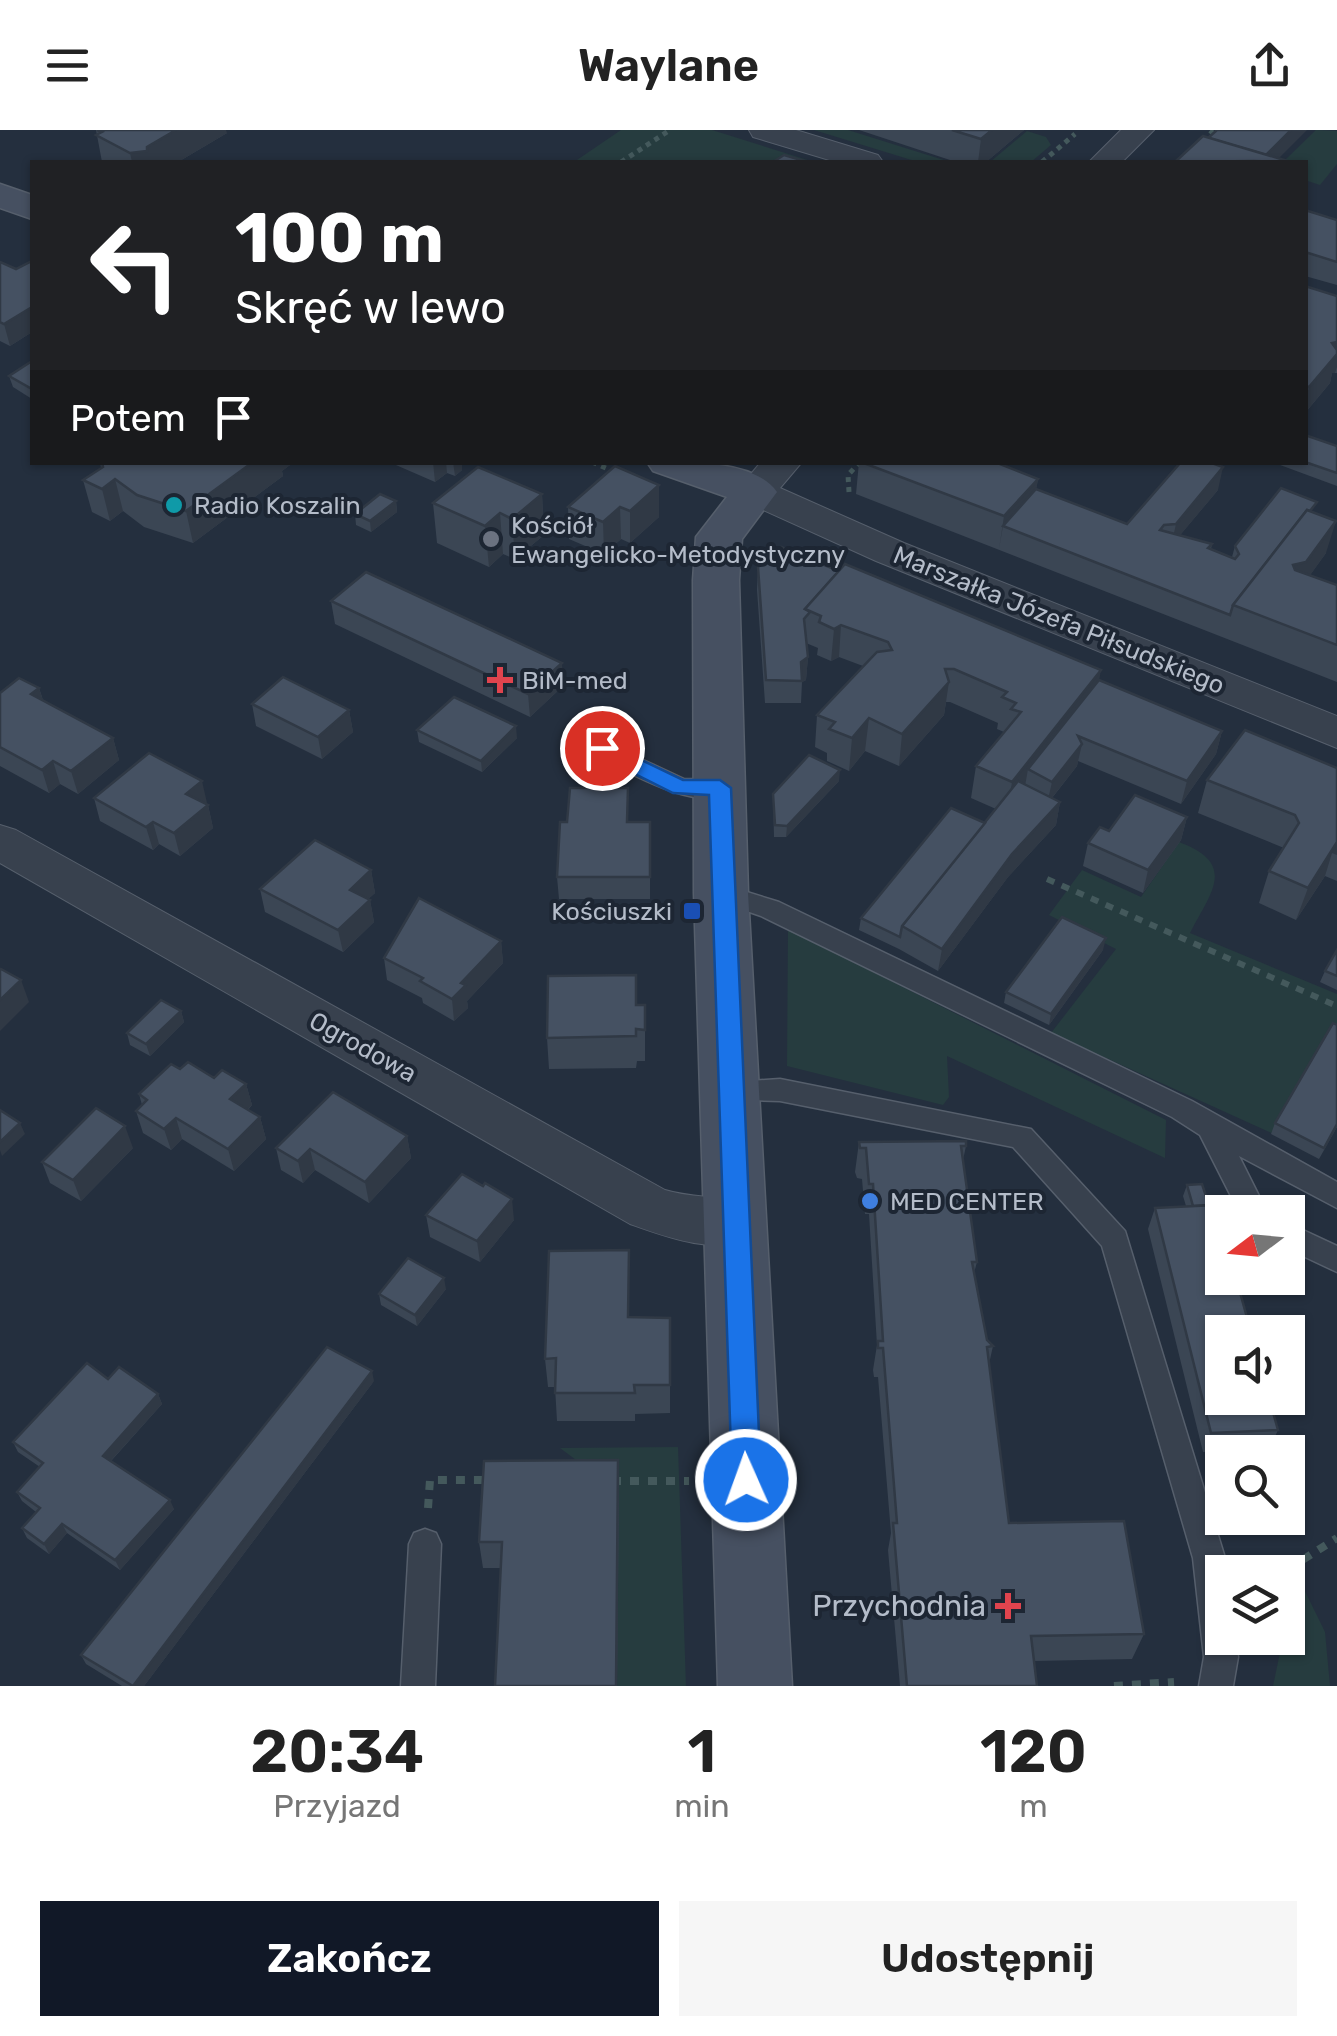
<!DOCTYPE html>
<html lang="pl">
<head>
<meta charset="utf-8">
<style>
  body { margin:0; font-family:Rubik,sans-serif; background:#f6f6f6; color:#222; height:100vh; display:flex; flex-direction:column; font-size:38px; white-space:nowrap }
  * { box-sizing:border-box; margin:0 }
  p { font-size:32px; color:#767676 }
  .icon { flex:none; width:55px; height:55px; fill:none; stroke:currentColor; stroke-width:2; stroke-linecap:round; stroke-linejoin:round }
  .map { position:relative; height:1556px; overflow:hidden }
  .side { display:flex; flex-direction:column; background:#fff; flex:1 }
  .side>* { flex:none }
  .banner { position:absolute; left:30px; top:30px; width:1278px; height:305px; border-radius:0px; box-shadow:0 2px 8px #0004; background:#202124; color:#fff; overflow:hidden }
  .needle { width:65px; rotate:254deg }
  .fabs { position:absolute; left:1205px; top:1065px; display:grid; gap:20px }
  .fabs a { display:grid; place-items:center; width:100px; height:100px; border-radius:0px; background:#fff; box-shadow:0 2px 8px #0004; font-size:50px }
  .pin { position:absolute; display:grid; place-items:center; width:85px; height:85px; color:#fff; margin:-42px; border:5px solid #fff; border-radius:50%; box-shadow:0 2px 10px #0007 }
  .me { position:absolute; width:110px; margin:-55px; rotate:358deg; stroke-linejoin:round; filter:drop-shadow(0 0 8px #0008) }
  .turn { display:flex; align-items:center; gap:35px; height:210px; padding:0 40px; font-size:45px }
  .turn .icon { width:130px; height:130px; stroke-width:2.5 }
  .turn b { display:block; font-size:70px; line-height:85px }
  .then { display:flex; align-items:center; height:95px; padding:0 40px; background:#0003; gap:20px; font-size:38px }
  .eta { display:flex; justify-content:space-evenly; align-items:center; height:170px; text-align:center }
  .eta b { font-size:60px; font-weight:600; line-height:70px }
  .cta { display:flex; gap:20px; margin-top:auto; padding:20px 40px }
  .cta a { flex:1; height:115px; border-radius:0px; background:#111827; color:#fff; font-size:40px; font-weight:600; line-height:115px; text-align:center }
  .cta a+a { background:#f6f6f6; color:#222 }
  header { display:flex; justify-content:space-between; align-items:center; height:130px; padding:0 40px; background:#fff; font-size:45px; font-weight:600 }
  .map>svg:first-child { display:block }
</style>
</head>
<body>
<header><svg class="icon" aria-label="menu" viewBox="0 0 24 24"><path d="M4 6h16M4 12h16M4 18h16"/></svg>Waylane<svg class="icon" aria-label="share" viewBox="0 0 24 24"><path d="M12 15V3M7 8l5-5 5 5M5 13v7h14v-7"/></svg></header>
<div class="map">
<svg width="1337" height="1556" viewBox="0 0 1337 1556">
  <rect width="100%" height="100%" fill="#242f3e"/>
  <g fill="#263c3f">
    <path d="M621 0H712L814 32H574Z"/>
    <path d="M814 0H848L950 32H918Z"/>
    <path d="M1316 0 1337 1V34L1320 55 1305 50V32H1283Z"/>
    <path d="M1027 1 1046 7 1051 15 1031 32H990Z"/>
    <path d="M1179 712C1238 734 1211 762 1190 803L1337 864V906L1276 1005 1051 903 1116 819 1049 785 1082 740 1141 767Z"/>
    <path d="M788 799 1166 990 1165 1028 947 926 949 967 943 975 787 936Z"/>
    <path d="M678 1317 686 1556H612L615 1359 560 1318Z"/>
    <path d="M1297 1445 1325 1502 1330 1556H1273L1283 1508H1288Z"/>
  </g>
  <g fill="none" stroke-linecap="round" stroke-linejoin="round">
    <defs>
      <g id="lane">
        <path d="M602 611 684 649 720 650 732 658C708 690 621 638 594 625L590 619 594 613Z"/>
        <path d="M721 754 779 772 1192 971 1337 1052V1078L1239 1026 1267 1082H1239L1200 1005 1172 987 761 786 712 769 709 763 712 757Z"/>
        <path d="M780 949 1031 999 1125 1101 1225 1428 1222 1508H1235L1238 1527 1233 1556H1199L1204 1527 1193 1428 1102 1116 1013 1017 780 971 721 969 717 961 721 953Z"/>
        <path d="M1288 1093 1337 1116V1142L1288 1119Z"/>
        <path d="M425 1399 436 1403 441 1414 435 1556H401L409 1414 414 1403Z"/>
      </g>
      <g id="street">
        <path d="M749 0H796L878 25 883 32H836L753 7Z"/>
        <path d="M1121 0H1154L1122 32H1089Z"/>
        <path d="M761 332H802L780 358 904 413 1337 586V618L876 431 741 370 736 362Z"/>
        <path d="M0 695 16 700 665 1060C695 1069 726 1065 755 1076L763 1092 755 1108C711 1124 672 1109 630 1094L0 733Z"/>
      </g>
      <g id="secondary">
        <path d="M0 54 32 65V89L0 78Z"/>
        <path d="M647 332C683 332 755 329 777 362L742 409 739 450 748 763 792 1556H718L694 763 693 450 696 407 727 367 653 341Z"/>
      </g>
    </defs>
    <use href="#lane" stroke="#565f6c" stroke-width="3"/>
    <use href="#street" stroke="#565f6c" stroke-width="2"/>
    <use href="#secondary" stroke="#565f6c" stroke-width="3"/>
    <g stroke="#44595c" stroke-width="5" stroke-dasharray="5 5" stroke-linecap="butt">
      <path d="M1203 11 1214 0"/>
      <path d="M621 32 670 0"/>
      <path d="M1042 32 1075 4"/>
      <path d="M592 332 615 342"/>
      <path d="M849 362 848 345 860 332"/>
    </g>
    <path stroke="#44595c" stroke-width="6" stroke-dasharray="8 8" stroke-linecap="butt" d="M1047 749 1337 876"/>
    <g stroke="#44595c" stroke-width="8" stroke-dasharray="9 9" stroke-linecap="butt">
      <path d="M612 1351H689"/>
      <path d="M428 1378 430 1350H489"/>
      <path d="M1249 1429H1304L1337 1408"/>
      <path d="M1114 1556 1174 1552"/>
    </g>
    <use href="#lane" fill="#38414e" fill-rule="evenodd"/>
    <use href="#street" fill="#38414e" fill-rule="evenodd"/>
    <use href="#secondary" fill="#465061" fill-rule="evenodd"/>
  </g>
  <g fill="#3b4654">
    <path d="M96 0 227 3 178 32H102Z"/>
    <path d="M859 0H1024L986 32H956Z"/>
    <path d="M1305 80 1337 90V155L1305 146Z"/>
    <path d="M0 132 16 139 32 133V202L10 216 0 211Z"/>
    <path d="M1305 156 1337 166V243H1332L1330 253 1305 283Z"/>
    <path d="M32 231V269L13 257 9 246Z"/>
    <path d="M1305 305 1337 316V356L1272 332H1305Z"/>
    <path d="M100 332H294L282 341 283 346 193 413 144 397 123 381 110 391 92 382 83 350 101 338Z"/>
    <path d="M389 332H462V340L455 346 447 343 435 352Z"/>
    <path d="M859 332H995L1038 349 1036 359 1127 394 1218 360 1180 405 1212 414 1211 419 1232 427 1235 416 1314 382 1326 423 1310 445 1337 455V552L856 364Z"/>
    <path d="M659 355V387L630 413 621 409 604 424 569 409 568 377Z"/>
    <path d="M542 364 544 405 515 429 503 424 489 437 437 413 433 373Z"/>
    <path d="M396 371 397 382 371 402 356 395 355 384Z"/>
    <path d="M758 437 1099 550 1222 601 1216 624 1181 674 1078 631 1077 636 1052 668 1060 672 1056 695 1008 747 938 841 899 819 859 800 861 788 985 693 996 679 971 668 976 636 1004 602 997 599 998 593 950 572H946L944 585 899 636 865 621 849 641 827 631V623L815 617 817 585 863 536 839 527 831 531 817 525 818 518 806 513 808 527 806 550 802 552 801 573H765L757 460Z"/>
    <path d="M331 471 563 556 530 587 335 494Z"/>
    <path d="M39 558 43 570 113 608 119 630 78 664 60 654 49 663 0 636V563Z"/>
    <path d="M252 574 349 580 353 602 322 629 256 596Z"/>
    <path d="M417 600 517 608 482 642 419 612Z"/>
    <path d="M1337 638V751L1325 746 1296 790 1259 773 1269 741 1284 718 1198 683 1207 650Z"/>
    <path d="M839 651 786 707H774L773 664Z"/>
    <path d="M94 668 207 673 206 674 208 675 213 698 180 726 159 714 153 720 100 691Z"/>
    <path d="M1187 687 1181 710 1143 763 1083 736 1088 713Z"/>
    <path d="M628 692H650V769H559L557 747Z"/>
    <path d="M371 740 375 763 368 769 370 770 374 792 343 822 265 782 260 759Z"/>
    <path d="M501 811 503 833 467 871 468 878 454 891 423 873 422 868 387 850 384 828Z"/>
    <path d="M1103 820 1049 895 1004 873 1006 862Z"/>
    <path d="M1337 820V860L1320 852 1325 841Z"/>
    <path d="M636 875H645V931H637L636 938 549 939 547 908Z"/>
    <path d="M181 881 184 892 150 926 130 915 127 903Z"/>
    <path d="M1337 895V997L1319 1029 1271 1004 1275 993Z"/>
    <path d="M180 939 246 954 252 975 248 980 260 987 266 1009 234 1041 182 1009 171 1020 143 1003 136 981 142 975 139 964Z"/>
    <path d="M407 1006 411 1028 369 1073 315 1040 303 1053 281 1040 276 1018Z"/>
    <path d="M859 1012 966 1016 963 1030 977 1132 974 1143 987 1210 993 1216 989 1234 1009 1393 1144 1504 1132 1529 1034 1531 1037 1556H900L888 1420 891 1403 878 1247H874L873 1240 877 1215 869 1084H865L862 1049 857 1048 855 1042Z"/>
    <path d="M133 1018 81 1071 50 1053 42 1032Z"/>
    <path d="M1187 1055 1278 1300 1269 1320 1203 1322 1148 1099 1155 1078 1186 1076 1183 1066Z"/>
    <path d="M426 1085 514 1090 480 1132 430 1107Z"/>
    <path d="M629 1120V1187L670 1188V1283L635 1284V1291H557L555 1257H548L545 1229Z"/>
    <path d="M446 1159 417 1196 381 1175 379 1164Z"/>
    <path d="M108 1249 158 1264 162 1274 111 1331 174 1379 120 1440 67 1403 49 1424 27 1408 22 1398 36 1382 22 1371 17 1362 40 1337 18 1322 13 1312Z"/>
    <path d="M374 1251 144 1556H122L86 1534 81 1525Z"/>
    <path d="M619 1358 617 1556H495L501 1438H483L479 1412Z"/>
  </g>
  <g fill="#303945">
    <path d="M176 0H226L227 3 178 32H132L130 23 147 17Z"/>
    <path d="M992 0H1024L986 32H978L981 9Z"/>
    <path d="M1291 0H1307L1275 32H1259Z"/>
    <path d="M32 177V202L10 216 4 194Z"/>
    <path d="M1337 212V237L1335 243H1332L1330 253 1305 283V272L1309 257 1332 213Z"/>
    <path d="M253 332H294L282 341 283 346 193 413 186 381Z"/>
    <path d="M433 332H446L447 343 435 352Z"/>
    <path d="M453 332H462V340L455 346Z"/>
    <path d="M1223 337 1218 360 1171 416 1176 394Z"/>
    <path d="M115 349 123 381 110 391 102 359Z"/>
    <path d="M1038 349 1033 381 1003 396 999 419 1004 386Z"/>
    <path d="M659 355V387L630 413V381Z"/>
    <path d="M542 364 544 405 515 429 512 389Z"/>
    <path d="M396 371 397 382 371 402 370 391Z"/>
    <path d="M620 377 621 409 604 424 603 392Z"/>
    <path d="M500 383 503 424 489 437 485 396Z"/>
    <path d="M1336 391 1326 423 1296 465 1293 435Z"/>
    <path d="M841 495 839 527 831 531 834 499Z"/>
    <path d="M808 527 806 550 802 552 801 532Z"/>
    <path d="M562 533 563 556 530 587 528 564Z"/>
    <path d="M1101 540 1095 573 1028 639 1024 662 1007 684 1012 652Z"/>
    <path d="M949 552 944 585 899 636 902 604Z"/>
    <path d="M39 558 46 580 31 564Z"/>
    <path d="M349 580 353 602 322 629 318 607Z"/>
    <path d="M869 588 865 621 849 641 852 608Z"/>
    <path d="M516 596 517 608 482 642 481 631Z"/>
    <path d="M1222 601 1216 624 1181 674 1187 651Z"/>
    <path d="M113 608 119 630 78 664 71 641Z"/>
    <path d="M1082 614 1077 636 1047 674 1052 652Z"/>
    <path d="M53 631 60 654 49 663 42 640Z"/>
    <path d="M840 640 839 651 786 707 787 696Z"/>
    <path d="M202 651 207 673 191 687 186 664Z"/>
    <path d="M1060 672 1056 695 1008 747 938 841 942 819 1012 724Z"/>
    <path d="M208 675 213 698 180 726 174 703Z"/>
    <path d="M1187 687 1181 710 1143 763 1148 740Z"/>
    <path d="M153 692 159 714 153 720 146 697Z"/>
    <path d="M1337 712V725L1332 723 1325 746 1296 790 1308 758Z"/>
    <path d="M371 740 375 763 354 782 350 760Z"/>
    <path d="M370 770 374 792 343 822 338 800Z"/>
    <path d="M1106 808 1103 820 1049 895 1051 884Z"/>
    <path d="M501 811 503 833 467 871 468 878 454 891 452 869 461 853Z"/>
    <path d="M21 850 29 872 0 901V870Z"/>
    <path d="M181 881 184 892 150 926 146 914Z"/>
    <path d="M246 954 252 975 236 991 230 969Z"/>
    <path d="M260 987 266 1009 234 1041 228 1019Z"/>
    <path d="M176 988 182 1009 171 1020 164 999Z"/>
    <path d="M20 993 25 1004 2 1026 0 1020V1012Z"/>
    <path d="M125 996 133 1018 81 1071 73 1050Z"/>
    <path d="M407 1006 411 1028 369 1073 365 1052Z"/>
    <path d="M310 1019 315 1040 303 1053 298 1031Z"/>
    <path d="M512 1069 514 1090 480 1132 477 1111Z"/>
    <path d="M444 1148 446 1159 417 1196 415 1185Z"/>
    <path d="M372 1241 374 1251 144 1556H133Z"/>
    <path d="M158 1264 162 1274 107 1335 103 1326Z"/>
    <path d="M618 1330 617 1556H616Z"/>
    <path d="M170 1370 174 1379 120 1440 115 1430Z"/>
    <path d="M62 1394 67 1403 49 1424 44 1414Z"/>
  </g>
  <g fill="#455162" stroke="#303945" stroke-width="2.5">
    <path d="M97 0H176L147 17V21L130 23 96 5 102 2Z"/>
    <path d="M952 0H992L981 9Z"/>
    <path d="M1217 0H1291L1266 25 1208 8Z"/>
    <path d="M1203 6 1291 32 1253 31 1175 32Z"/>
    <path d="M784 25 808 32H773Z"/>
    <path d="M1305 80 1337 90V132L1305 122Z"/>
    <path d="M0 132 16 139 30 132 32 133V177L4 194 0 192Z"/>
    <path d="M1305 156 1337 166V212L1332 213 1337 220V224L1309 257 1305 256Z"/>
    <path d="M32 231V259L9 246Z"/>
    <path d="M1305 305 1337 316V343L1305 332Z"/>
    <path d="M102 332H253L186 381 137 365 115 349 102 359 83 350 103 337Z"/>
    <path d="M861 332H995L1038 349 1004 386Z"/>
    <path d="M1181 332H1209L1223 337 1176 394 1164 395 1160 400 1212 414 1208 418 1235 429 1239 424 1235 416 1281 358 1317 372 1310 381 1307 380 1233 475 1230 485 1003 396 1036 359 1127 394Z"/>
    <path d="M615 336 659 355 630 381 620 377 603 392 568 377Z"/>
    <path d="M478 337 542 364 512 389 500 383 485 396 433 373Z"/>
    <path d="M380 364 396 371 370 391 355 384Z"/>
    <path d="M1307 380 1336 391 1306 432 1293 435 1295 440 1337 455V515L1233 475Z"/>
    <path d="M781 417 839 441 805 479 810 482 804 489 808 527 801 532 802 551 766 550 758 437Z"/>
    <path d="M845 434 1101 540 1012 652 976 636 1021 582 1011 579 1016 573 1002 567 1007 562 954 539H945L949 552 902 604 869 588 852 608 829 599 835 592 817 585 877 522 892 520 888 512 841 495 834 499 819 492 821 486 805 479Z"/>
    <path d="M366 442 562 533 528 564 331 471Z"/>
    <path d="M283 547 349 580 318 607 252 574Z"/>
    <path d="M19 548 39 558 31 564 113 608 71 641 53 631 42 640 0 617V563Z"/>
    <path d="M1099 550 1222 601 1187 651 1078 606 1082 614 1052 652 1028 639Z"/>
    <path d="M454 567 516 596 481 631 417 600Z"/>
    <path d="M1245 600 1337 638V712L1308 758 1269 741 1299 693 1295 685 1207 650Z"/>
    <path d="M149 623 202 651 186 664 208 675 174 703 153 692 146 697 94 668Z"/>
    <path d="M809 625 840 640 787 696 775 695 773 664Z"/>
    <path d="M1018 651 1060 672 1012 724 942 819 902 796Z"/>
    <path d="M570 658H628L627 692H650V747H557L560 692H567Z"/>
    <path d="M1135 665 1187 687 1148 740 1088 713 1100 697 1109 701Z"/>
    <path d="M951 678 985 693 902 796 900 807 861 788Z"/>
    <path d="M315 710 371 740 350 760 370 770 338 800 260 759Z"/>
    <path d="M419 768 501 811 461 853 466 855 452 869 420 851 423 848 384 828Z"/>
    <path d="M1062 787 1106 808 1051 884 1006 862Z"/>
    <path d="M1337 820V846L1325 841Z"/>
    <path d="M1 839 21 850 0 870V840Z"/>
    <path d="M636 845V875H645V900L636 899V906L547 908 548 846Z"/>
    <path d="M161 870 181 881 146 914 127 903Z"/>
    <path d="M1333 893 1337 895V994L1324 1018 1275 993Z"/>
    <path d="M188 932 214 948 222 940 246 954 230 969 260 987 228 1019 176 988 164 999 136 981 147 970 139 964 171 934 180 939Z"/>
    <path d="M333 962 407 1006 365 1052 310 1019 298 1031 276 1018Z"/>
    <path d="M96 978 125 996 73 1050 42 1032Z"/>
    <path d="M0 980 20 993 0 1012Z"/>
    <path d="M966 1011V1016H961L977 1132H972L987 1210 993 1216 987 1217 1009 1393 1124 1391 1144 1504 1031 1506 1037 1556H907L893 1393H897L883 1218H878V1211H883L873 1054H869L866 1018H860L859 1012Z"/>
    <path d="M462 1044 483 1056 485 1053 512 1069 477 1111 426 1085Z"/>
    <path d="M1202 1054 1209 1075 1193 1076 1187 1055Z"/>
    <path d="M1216 1075 1222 1099V1148H1236L1251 1202H1222V1268H1269L1278 1300 1211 1303 1155 1078Z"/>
    <path d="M629 1120 628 1187 670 1188V1255H634L635 1263H555L556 1228 545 1229 549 1121Z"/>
    <path d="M408 1128 444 1148 415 1185 379 1164Z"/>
    <path d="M327 1217 372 1241 133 1556 81 1525Z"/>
    <path d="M87 1233 108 1249 119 1237 158 1264 103 1326 170 1370 115 1430 62 1394 44 1414 22 1398 40 1378 17 1362 43 1333 13 1312Z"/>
    <path d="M618 1330 616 1556H495L502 1412H479L484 1331Z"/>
  </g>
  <path fill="#1a73e8" stroke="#114b97" stroke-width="2.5" d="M602 611 683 650H720L731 658 761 1350 756 1360 746 1364 736 1360 732 1350 709 665 673 663 595 624 591 618Z"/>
  <circle fill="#0f9aa8" stroke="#1d2633" stroke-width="4" cx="174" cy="375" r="10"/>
  <circle fill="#6b7280" stroke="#1d2633" stroke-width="4" cx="491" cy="409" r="10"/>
  <g fill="#e0444e" stroke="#1d2633" stroke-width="4">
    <path d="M495 535h10v10h10v10h-10v10h-10v-10h-10v-10h10z"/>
    <path d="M1003 1461h10v10h10v10h-10v10h-10v-10h-10v-10h10z"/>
  </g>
  <rect fill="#1a4fb4" stroke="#1d2633" stroke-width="4" x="682" y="771" width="20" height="20" rx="5"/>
  <circle fill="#3f7fe0" stroke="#1d2633" stroke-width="4" cx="870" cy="1071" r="10"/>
  <g text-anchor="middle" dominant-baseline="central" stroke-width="8" stroke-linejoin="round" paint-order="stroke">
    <g font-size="25" fill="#b4bcc9" stroke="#1d2633" text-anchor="start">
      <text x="194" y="375">Radio Koszalin</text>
      <text x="511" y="395">Kościół<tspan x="511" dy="29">Ewangelicko-Metodystyczny</tspan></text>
      <text x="522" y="550">BiM-med</text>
      <text x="672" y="781" text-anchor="end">Kościuszki</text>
      <text x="890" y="1071">MED CENTER</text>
    </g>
    <g font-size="25" fill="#b4bcc9" stroke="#1d2633">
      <text transform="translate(1059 490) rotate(22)">Marszałka Józefa Piłsudskiego</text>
      <text transform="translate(363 917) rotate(29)">Ogrodowa</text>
    </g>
    <g font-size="30" fill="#b4bcc9" stroke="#1d2633" text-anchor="end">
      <text x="986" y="1476">Przychodnia</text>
    </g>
  </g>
</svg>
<div class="fabs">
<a><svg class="needle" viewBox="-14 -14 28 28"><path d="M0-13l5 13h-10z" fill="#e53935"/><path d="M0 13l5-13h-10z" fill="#767676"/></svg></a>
<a><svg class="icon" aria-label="sound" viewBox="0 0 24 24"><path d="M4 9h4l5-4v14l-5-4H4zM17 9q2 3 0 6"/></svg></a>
<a><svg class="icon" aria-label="search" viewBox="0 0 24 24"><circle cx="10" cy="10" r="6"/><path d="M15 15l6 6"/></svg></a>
<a><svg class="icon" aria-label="layers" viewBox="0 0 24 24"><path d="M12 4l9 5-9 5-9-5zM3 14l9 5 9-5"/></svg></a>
</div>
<div class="pin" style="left:602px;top:618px;background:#d93025"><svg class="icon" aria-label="arrive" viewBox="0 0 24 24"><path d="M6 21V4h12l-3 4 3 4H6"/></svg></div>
<svg class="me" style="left:746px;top:1350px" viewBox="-20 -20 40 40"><circle r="17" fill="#1a73e8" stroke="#fff" stroke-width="3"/><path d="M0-11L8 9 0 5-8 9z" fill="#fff"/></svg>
<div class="banner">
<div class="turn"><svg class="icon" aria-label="left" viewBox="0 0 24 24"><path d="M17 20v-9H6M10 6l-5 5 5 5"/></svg><div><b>100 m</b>Skręć w lewo</div></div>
<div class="then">Potem<svg class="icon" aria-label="arrive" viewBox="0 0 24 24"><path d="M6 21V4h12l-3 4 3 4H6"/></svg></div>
</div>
</div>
<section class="side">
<div class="eta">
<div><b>20:34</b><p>Przyjazd</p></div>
<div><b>1</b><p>min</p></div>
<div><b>120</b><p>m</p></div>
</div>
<div class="cta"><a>Zakończ</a><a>Udostępnij</a></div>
</section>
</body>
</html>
